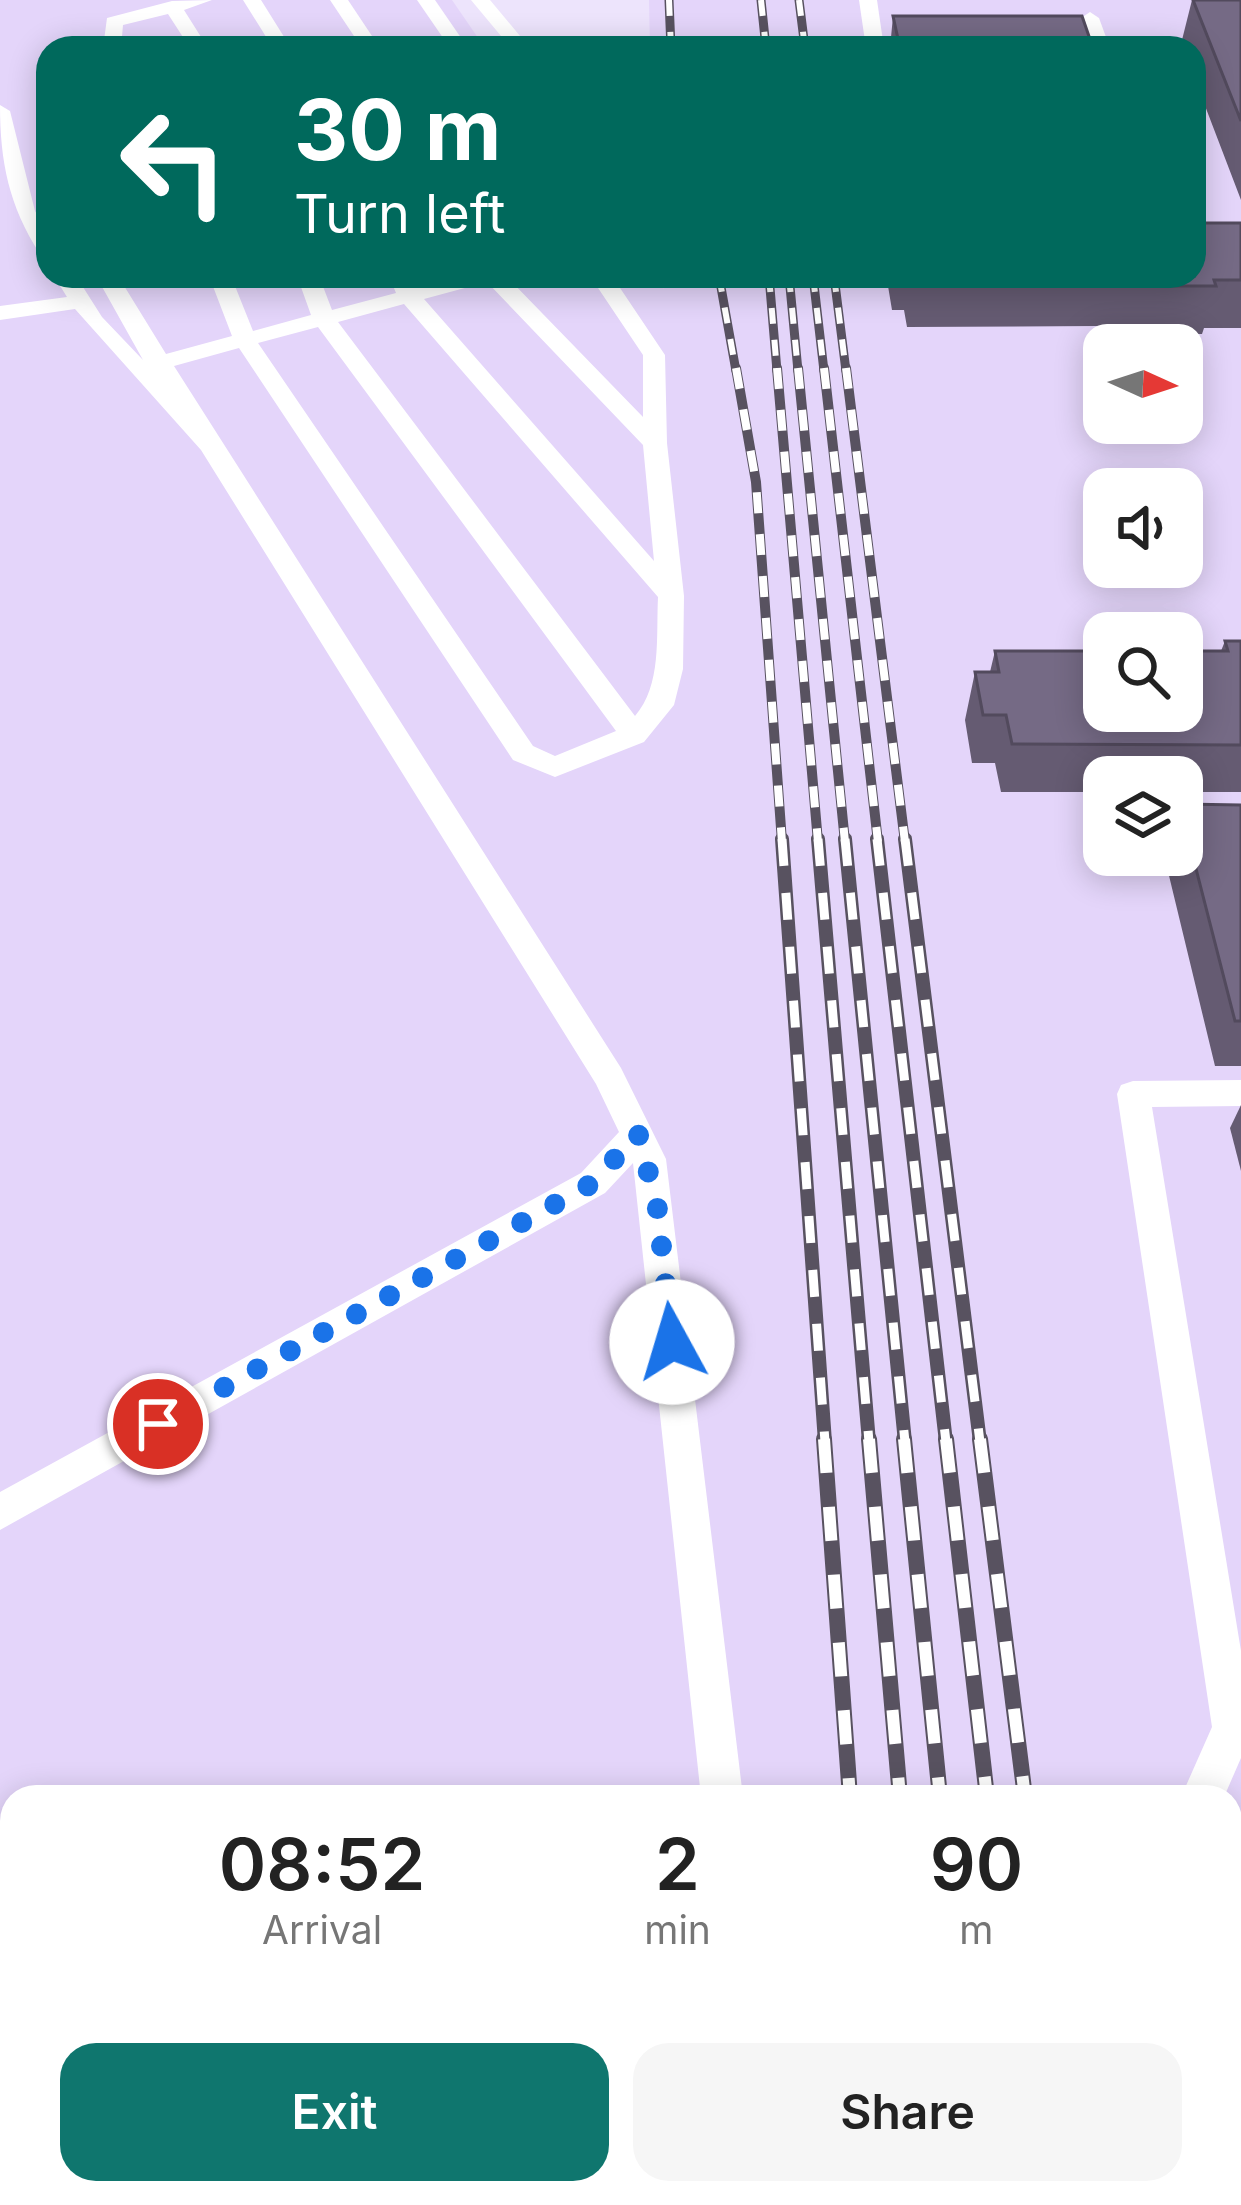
<!DOCTYPE html>
<html lang="en">
<head>
<meta charset="utf-8">
<style>
  body { margin:0; font-family:Inter,sans-serif; background:#f6f6f6; color:#222; height:100vh; display:flex; flex-direction:column; font-size:45px; white-space:nowrap }
  * { box-sizing:border-box; margin:0 }
  p { font-size:39px; color:#767676 }
  .icon { flex:none; width:66px; height:66px; fill:none; stroke:currentColor; stroke-width:2; stroke-linecap:round; stroke-linejoin:round }
  .map { position:relative; flex:1; overflow:hidden }
  .panel { position:absolute; left:0px; top:1785px; width:1242px; height:420px; display:flex; flex-direction:column; background:#fff; border-radius:36px 36px 0 0; box-shadow:0 6px 30px #0003 }
  .panel>* { flex:none }
  .hud { position:absolute; left:36px; top:36px; width:1170px; height:252px; border-radius:36px; box-shadow:0 6px 30px #0003; background:#00695c; color:#fff; overflow:hidden }
  .needle { width:78px; rotate:93deg }
  .buttons { position:absolute; left:1083px; top:324px; display:grid; gap:24px }
  .buttons a { display:grid; place-items:center; width:120px; height:120px; border-radius:24px; background:#fff; box-shadow:0 6px 30px #0003; font-size:60px }
  .pin { position:absolute; display:grid; place-items:center; width:102px; height:102px; color:#fff; margin:-51px; border:6px solid #fff; border-radius:50%; box-shadow:0 3px 12px #0007 }
  .me { position:absolute; width:132px; margin:-66px; rotate:354deg; stroke-linejoin:round; filter:drop-shadow(0 0 9px #0008) }
  .turn { display:flex; align-items:center; gap:42px; height:252px; padding:0 60px; font-size:54px }
  .turn .icon { width:156px; height:156px; stroke-width:2.5 }
  .turn b { display:block; font-size:84px; line-height:102px }
  .eta { display:flex; justify-content:space-evenly; align-items:center; height:204px; text-align:center }
  .eta b { font-size:72px; font-weight:600; line-height:84px }
  .cta { display:flex; gap:24px; margin-top:auto; padding:24px 60px }
  .cta a { flex:1; height:138px; border-radius:36px; background:#0f766e; color:#fff; font-size:48px; font-weight:600; line-height:138px; text-align:center }
  .cta a+a { background:#f6f6f6; color:#222 }
  .map>svg:first-child { display:block }
</style>
</head>
<body>
<div class="map">
<svg width="1241" height="2205" viewBox="0 0 1241 2205">
  <rect width="100%" height="100%" fill="#ede4fc"/>
  <path fill="#e4d5fa" fill-rule="evenodd" d="M0 0H452L485 48H48V276H655L664 289V276H1194V48H650L649 0H1241V2205H0ZM1104 345H1182V423H1104ZM1104 489H1182V567H1104ZM1104 633H1182V711H1104ZM1104 777H1182V855H1104ZM12 1797H1230V2193H12Z"/>
  <g fill="none" stroke-linecap="round" stroke-linejoin="round">
    <g fill="#fff" fill-rule="evenodd">
      <path d="M212 0 184 10 208 48H190L168 14 123 25 121 48H103L107 18 172 1Z"/>
      <path d="M243 0H261L291 48H273Z"/>
      <path d="M330 0H348L380 48H362Z"/>
      <path d="M417 0H435L468 48H450Z"/>
      <path d="M471 0H490L530 48H511Z"/>
      <path d="M859 0H877L884 48H866Z"/>
      <path d="M1090 12 1099 18 1110 48H1092L1081 18Z"/>
      <path d="M0 105 10 111 35 211 48 232V255L40 254C9 206 0 162 0 105Z"/>
      <path d="M54 276H76L102 317 143 360 96 276H118L166 354 232 336 209 276H231L253 331 311 315 297 276H319L332 310 396 293 389 276H411L416 287 459 276H506L643 417V355L590 276H612L665 355 667 443 684 596 683 669 674 705 644 742 555 777 513 760 239 348 174 366 621 1068 666 1159 743 1797H701L633 1163 605 1193 0 1530V1492L581 1173 619 1132 596 1084 201 450 75 309 0 320V306L67 297ZM487 282 643 445 654 561 424 299ZM404 304 658 597C656 637 662 685 635 716L338 322ZM318 327 616 731 555 756 533 746 258 343Z"/>
      <path d="M1241 1080V1106L1152 1107 1241 1651V1758L1224 1797H1181L1212 1727 1117 1094 1121 1085 1133 1081Z"/>
      <path d="M1230 2179 1238 2205H1190L1188 2193H1230Z"/>
      <path d="M216 2193H276L281 2205H221Z"/>
      <path d="M736 2193H784L785 2205H737Z"/>
    </g>
    <defs>
      <g id="rail-far3">
        <path d="M669 0 671 48"/>
        <path d="M761 0 766 48"/>
        <path d="M799 0 805 48"/>
        <path d="M719 276 736 371"/>
        <path d="M769 276 777 371"/>
        <path d="M789 276 798 371"/>
        <path d="M813 276 824 371"/>
        <path d="M834 276 846 371"/>
      </g>
      <g id="rail-far2">
        <path d="M736 368 756 482 782 842"/>
        <path d="M777 368 818 842"/>
        <path d="M798 368 845 842"/>
        <path d="M824 368 878 842"/>
        <path d="M846 368 905 842"/>
      </g>
      <g id="rail-far1">
        <path d="M782 839 825 1442"/>
        <path d="M818 839 869 1442"/>
        <path d="M845 839 905 1442"/>
        <path d="M877 839 946 1442"/>
        <path d="M905 839 980 1442"/>
      </g>
      <g id="rail">
        <path d="M824 1439 850 1797"/>
        <path d="M869 1439 900 1797"/>
        <path d="M904 1439 940 1797"/>
        <path d="M946 1439 987 1797"/>
        <path d="M980 1439 1025 1797"/>
        <path d="M878 2193 879 2205"/>
        <path d="M934 2193 935 2205"/>
        <path d="M979 2193 980 2205"/>
        <path d="M1032 2193 1034 2205"/>
        <path d="M1075 2193 1076 2205"/>
      </g>
    </defs>
    <use href="#rail-far3" stroke="#585260" stroke-width="9"/>
    <use href="#rail-far2" stroke="#585260" stroke-width="10"/>
    <use href="#rail-far1" stroke="#585260" stroke-width="14"/>
    <use href="#rail" stroke="#585260" stroke-width="16"/>
    <use href="#rail-far3" stroke="#fff" stroke-width="6" stroke-dasharray="16" stroke-linecap="butt"/>
    <use href="#rail-far2" stroke="#fff" stroke-width="8" stroke-dasharray="21" stroke-linecap="butt"/>
    <use href="#rail-far1" stroke="#fff" stroke-width="9" stroke-dasharray="27" stroke-linecap="butt"/>
    <use href="#rail" stroke="#fff" stroke-width="12" stroke-dasharray="34" stroke-linecap="butt"/>
  </g>
  <g fill="#655b72">
    <path d="M1192 0H1241V200L1194 77V48H1183L1181 44Z"/>
    <path d="M893 16 1093 48H890Z"/>
    <path d="M1241 223V328H1204L1202 334H1099L1097 326 907 327 904 310H892L888 286 889 276H1194Z"/>
    <path d="M1225 641H1241V792H1182V777H1104V792H1001L995 763H972L965 720 975 672H990L995 651H1221Z"/>
    <path d="M1182 804 1241 805V1066H1215L1164 855H1182Z"/>
    <path d="M1241 1105V1171L1230 1128Z"/>
  </g>
  <g fill="#756a85" stroke="#524a5d" stroke-width="3">
    <path d="M1193 0H1241V121Z"/>
    <path d="M893 16H1082L1093 48H900Z"/>
    <path d="M1194 223H1241V280H1214L1216 286H1111L1108 278 913 279V276H1194Z"/>
    <path d="M1225 641H1241V745L1012 744 1006 715H983L975 672H999L995 651H1104V711H1182V651H1228Z"/>
    <path d="M1182 804 1241 805V1021H1235L1182 814Z"/>
  </g>
  <g fill="none" stroke-linecap="round" stroke-linejoin="round">
    <path stroke="#1a73e8" stroke-width="21" stroke-dasharray="0 37.8" d="M158 1424 593 1183 638 1133 657 1205 672 1342"/>
  </g>
</svg>
<div class="buttons">
<a><svg class="needle" viewBox="-14 -14 28 28"><path d="M0-13l5 13h-10z" fill="#e53935"/><path d="M0 13l5-13h-10z" fill="#767676"/></svg></a>
<a><svg class="icon" aria-label="sound" viewBox="0 0 24 24"><path d="M4 9h4l5-4v14l-5-4H4zM17 9q2 3 0 6"/></svg></a>
<a><svg class="icon" aria-label="search" viewBox="0 0 24 24"><circle cx="10" cy="10" r="6"/><path d="M15 15l6 6"/></svg></a>
<a><svg class="icon" aria-label="layers" viewBox="0 0 24 24"><path d="M12 4l9 5-9 5-9-5zM3 14l9 5 9-5"/></svg></a>
</div>
<div class="pin" style="left:158px;top:1424px;background:#d93025"><svg class="icon" aria-label="arrive" viewBox="0 0 24 24"><path d="M6 21V4h12l-3 4 3 4H6"/></svg></div>
<svg class="me" style="left:672px;top:1342px" viewBox="-20 -20 40 40"><circle r="19" fill="#fff"/><path d="M0-13L10 11 0 6-10 11z" fill="#1a73e8"/></svg>
<div class="hud">
<div class="turn"><svg class="icon" aria-label="left" viewBox="0 0 24 24"><path d="M17 20v-9H6M10 6l-5 5 5 5"/></svg><div><b>30 m</b>Turn left</div></div>
</div>
<section class="panel">
<div class="eta">
<div><b>08:52</b><p>Arrival</p></div>
<div><b>2</b><p>min</p></div>
<div><b>90</b><p>m</p></div>
</div>
<div class="cta"><a>Exit</a><a>Share</a></div>
</section>
</div>
</body>
</html>
